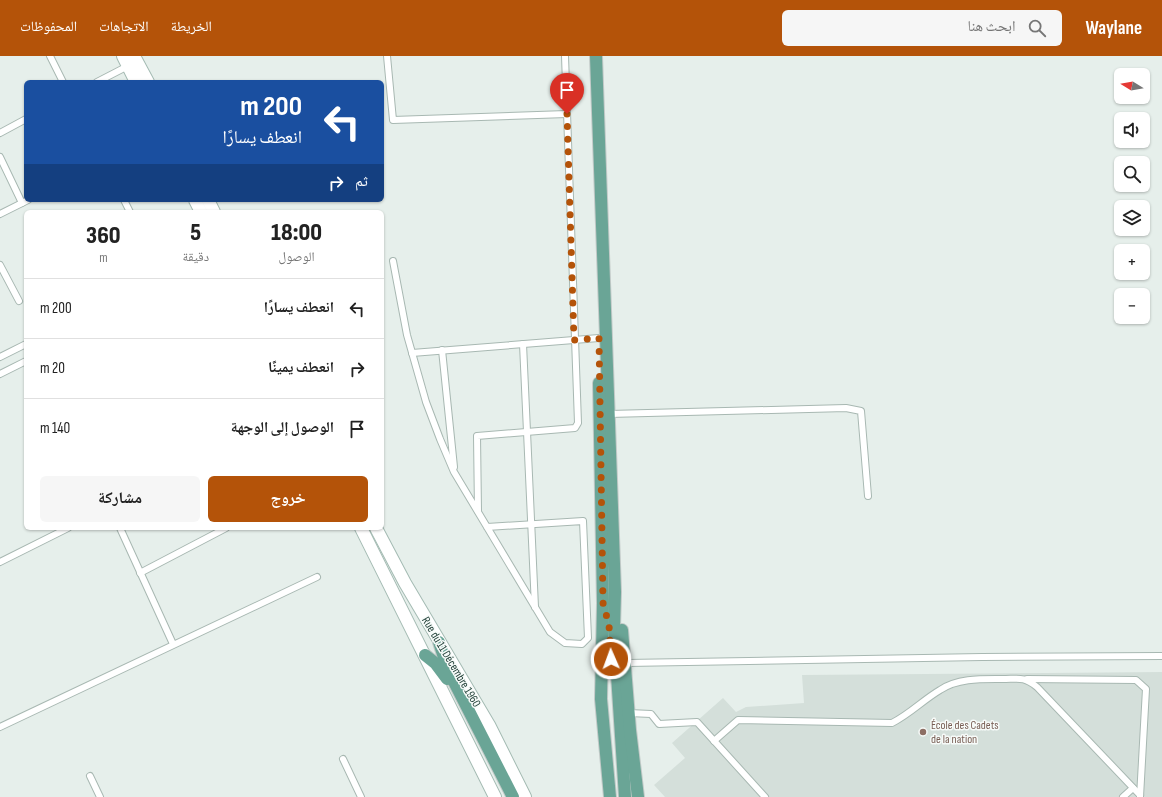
<!DOCTYPE html>
<html lang="ar">
<head>
<meta charset="utf-8">
<style>
  body { margin:0; font-family:"Sofia Sans Condensed","Noto Naskh Arabic",sans-serif; background:#f6f6f6; color:#222; direction:rtl; height:100vh; display:flex; flex-direction:column; font-size:15px; white-space:nowrap }
  * { box-sizing:border-box; margin:0 }
  p { font-size:13px; color:#767676 }
  .icon { flex:none; width:22px; height:22px; fill:none; stroke:currentColor; stroke-width:2; stroke-linecap:round; stroke-linejoin:round }
  .map { position:relative; flex:1; overflow:hidden; direction:ltr }
  .side { position:absolute; left:24px; top:154px; width:360px; height:320px; display:flex; flex-direction:column; background:#fff; border-radius:6px; box-shadow:0 1px 3px #0004; direction:rtl }
  .side>* { flex:none }
  .guide { position:absolute; left:24px; top:24px; width:360px; height:122px; border-radius:6px; box-shadow:0 1px 3px #0004; direction:rtl; background:#1a4fa0; color:#fff; overflow:hidden }
  .needle { width:26px; rotate:281deg }
  .fabs { position:absolute; left:1114px; top:12px; display:grid; gap:8px }
  .fabs a { display:grid; place-items:center; width:36px; height:36px; border-radius:6px; background:#fff; box-shadow:0 1px 3px #0004; font-size:20px }
  .pin { position:absolute; display:grid; place-items:center; width:34px; height:34px; color:#fff; margin:-41px -17px; border-radius:50% 50% 50% 0; rotate:-45deg; box-shadow:0 0 4px #0007 }
  .pin .icon { rotate:45deg }
  .me { position:absolute; width:44px; margin:-22px; rotate:358deg; stroke-linejoin:round; filter:drop-shadow(0 0 3px #0008) }
  .turn { display:flex; align-items:center; gap:14px; height:84px; padding:0 16px; font-size:18px }
  .turn .icon { width:52px; height:52px; stroke-width:2.5 }
  .turn b { display:block; font-size:28px; line-height:34px }
  .then { display:flex; align-items:center; height:38px; padding:0 16px; background:#0003; gap:8px; font-size:15px }
  .eta { display:flex; justify-content:space-evenly; align-items:center; height:68px; text-align:center }
  .eta b { font-size:24px; font-weight:800; line-height:28px }
  .cta { display:flex; gap:8px; margin-top:auto; padding:8px 16px }
  .cta a { flex:1; height:46px; border-radius:6px; background:#b45309; color:#fff; font-size:16px; font-weight:800; line-height:46px; text-align:center }
  .cta a+a { background:#f6f6f6; color:#222 }
  ul { padding:0; list-style:none }
  li { display:flex; align-items:center; gap:12px; height:60px; padding:0 16px; border-top:1px solid #e0e0e0 }
  li div { flex:1 }
  li b { display:block; font-size:15px }
  li em { font-style:normal }
  header { display:flex; align-items:center; gap:24px; box-sizing:border-box; height:56px; padding:0 20px; background:#b45309; color:#fff }
  header strong { font-size:19px }
  nav { display:flex; gap:22px; margin-inline-start:auto; font-size:14px }
  .search { width:280px; height:36px; background:#f6f6f6; display:flex; align-items:center; gap:10px; box-sizing:border-box; padding:0 14px; border-radius:6px; color:#767676; font-size:15px }
  .map>svg:first-child { display:block }
</style>
</head>
<body>
<header>
<strong>Waylane</strong>
<div class="search"><svg class="icon" aria-label="search" viewBox="0 0 24 24"><circle cx="10" cy="10" r="6"/><path d="M15 15l6 6"/></svg>ابحث هنا</div>
<nav><a>الخريطة</a><a>الاتجاهات</a><a>المحفوظات</a></nav>
</header>
<div class="map">
<svg width="1162" height="741" viewBox="0 0 1162 741">
  <rect width="100%" height="100%" fill="#e6efeb"/>
  <path fill="#d4dfda" d="M1162 616V741H665L654 729 685 702 672 687 723 642 736 656 746 651 804 647 802 619Z"/>
  <g fill="none" stroke-linecap="round" stroke-linejoin="round">
    <defs>
      <g id="lane">
        <path d="M50 0 63 26"/>
        <path d="M387 0 393 64 567 58"/>
        <path d="M97 26 128 10"/>
        <path d="M0 77 26 63"/>
        <path d="M0 101 22 147"/>
        <path d="M124 144 130 156"/>
        <path d="M0 158 28 144"/>
        <path d="M393 205 407 279 426 346 440 383 454 416 550 576 565 587 582 588 588 582 583 465 487 471"/>
        <path d="M0 209 19 245"/>
        <path d="M523 288 535 551"/>
        <path d="M442 294 454 411"/>
        <path d="M412 297 599 282"/>
        <path d="M0 301 26 288"/>
        <path d="M0 318 26 305"/>
        <path d="M609 358 846 352 861 355 868 440"/>
        <path d="M478 455 477 380 575 372 578 367 565 0"/>
        <path d="M120 472 173 588"/>
        <path d="M0 506 68 472"/>
        <path d="M140 517 226 472"/>
        <path d="M626 607 982 601 1162 600"/>
        <path d="M1027 623 1136 624 1146 633 1140 741"/>
        <path d="M629 657 651 658 659 668 697 666 765 741"/>
        <path d="M0 671 317 521"/>
        <path d="M714 685 738 664 892 667C910 658 923 644 940 634 958 622 982 623 1002 623 1019 623 1023 620 1037 631L1140 739"/>
        <path d="M343 703 361 741"/>
        <path d="M90 720 100 741"/>
        <path d="M1123 741 1133 732"/>
      </g>
      <g id="secondary">
        <path d="M123 0 136 26"/>
        <path d="M134 0 148 26"/>
        <path d="M195 144 201 156"/>
        <path d="M208 144 214 156"/>
        <path d="M361 472 495 741"/>
        <path d="M376 472 405 527 489 669 525 741"/>
      </g>
      <g id="primary">
        <path d="M596 0 615 536 614 573 625 741"/>
        <path d="M599 327 603 547 601 643 610 741"/>
        <path d="M622 574 630 674 638 741"/>
        <path d="M439 586 448 614 513 741"/>
        <path d="M425 599 435 607 447 623"/>
      </g>
    </defs>
    <use href="#lane" stroke="#a8b8b2" stroke-width="8"/>
    <use href="#secondary" stroke="#a4bbb3" stroke-width="14"/>
    <use href="#primary" stroke="#c2cac8" stroke-width="14"/>
    <use href="#lane" stroke="#fff" stroke-width="6"/>
    <use href="#secondary" stroke="#fff" stroke-width="12"/>
    <use href="#primary" stroke="#6aa596" stroke-width="12"/>
  </g>
  <g fill="none" stroke-linecap="round" stroke-linejoin="round">
    <path stroke="#b45309" stroke-width="7" stroke-dasharray="0 12.6" d="M567 58 574 284 599 282 603 547 609 569 611 603"/>
  </g>
  <circle fill="#8d6e63" stroke="#f7fbf9" stroke-width="1.5" cx="923" cy="676" r="4"/>
  <g text-anchor="middle" dominant-baseline="central" stroke-width="3" stroke-linejoin="round" paint-order="stroke">
    <g font-size="12" fill="#24423a" stroke="#f7fbf9">
      <text transform="translate(451 606) rotate(59)">Rue du 11 Décembre 1960</text>
    </g>
    <g font-size="12" fill="#785e54" stroke="#f7fbf9" text-anchor="start">
      <text x="931" y="669">École des Cadets<tspan x="931" dy="14">de la nation</tspan></text>
    </g>
  </g>
</svg>
<div class="fabs">
<a><svg class="needle" viewBox="-14 -14 28 28"><path d="M0-13l5 13h-10z" fill="#e53935"/><path d="M0 13l5-13h-10z" fill="#767676"/></svg></a>
<a><svg class="icon" aria-label="sound" viewBox="0 0 24 24"><path d="M4 9h4l5-4v14l-5-4H4zM17 9q2 3 0 6"/></svg></a>
<a><svg class="icon" aria-label="search" viewBox="0 0 24 24"><circle cx="10" cy="10" r="6"/><path d="M15 15l6 6"/></svg></a>
<a><svg class="icon" aria-label="layers" viewBox="0 0 24 24"><path d="M12 4l9 5-9 5-9-5zM3 14l9 5 9-5"/></svg></a>
<a>+</a>
<a>−</a>
</div>
<div class="pin" style="left:567px;top:58px;background:#d93025"><svg class="icon" aria-label="arrive" viewBox="0 0 24 24"><path d="M6 21V4h12l-3 4 3 4H6"/></svg></div>
<svg class="me" style="left:611px;top:603px" viewBox="-20 -20 40 40"><circle r="17" fill="#b45309" stroke="#fff" stroke-width="3"/><path d="M0-11L8 9 0 5-8 9z" fill="#fff"/></svg>
<div class="guide">
<div class="turn"><svg class="icon" aria-label="left" viewBox="0 0 24 24"><path d="M17 20v-9H6M10 6l-5 5 5 5"/></svg><div><b>200 m</b>انعطف يسارًا</div></div>
<div class="then">ثم<svg class="icon" aria-label="right" viewBox="0 0 24 24"><path d="M7 20v-9h11M14 6l5 5-5 5"/></svg></div>
</div>
<section class="side">
<div class="eta">
<div><b>18:00</b><p>الوصول</p></div>
<div><b>5</b><p>دقيقة</p></div>
<div><b>360</b><p>m</p></div>
</div>
<ul>
<li><svg class="icon" aria-label="left" viewBox="0 0 24 24"><path d="M17 20v-9H6M10 6l-5 5 5 5"/></svg><div><b>انعطف يسارًا</b></div><em>200 m</em></li>
<li><svg class="icon" aria-label="right" viewBox="0 0 24 24"><path d="M7 20v-9h11M14 6l5 5-5 5"/></svg><div><b>انعطف يمينًا</b></div><em>20 m</em></li>
<li><svg class="icon" aria-label="arrive" viewBox="0 0 24 24"><path d="M6 21V4h12l-3 4 3 4H6"/></svg><div><b>الوصول إلى الوجهة</b></div><em>140 m</em></li>
</ul>
<div class="cta"><a>خروج</a><a>مشاركة</a></div>
</section>
</div>
</body>
</html>
